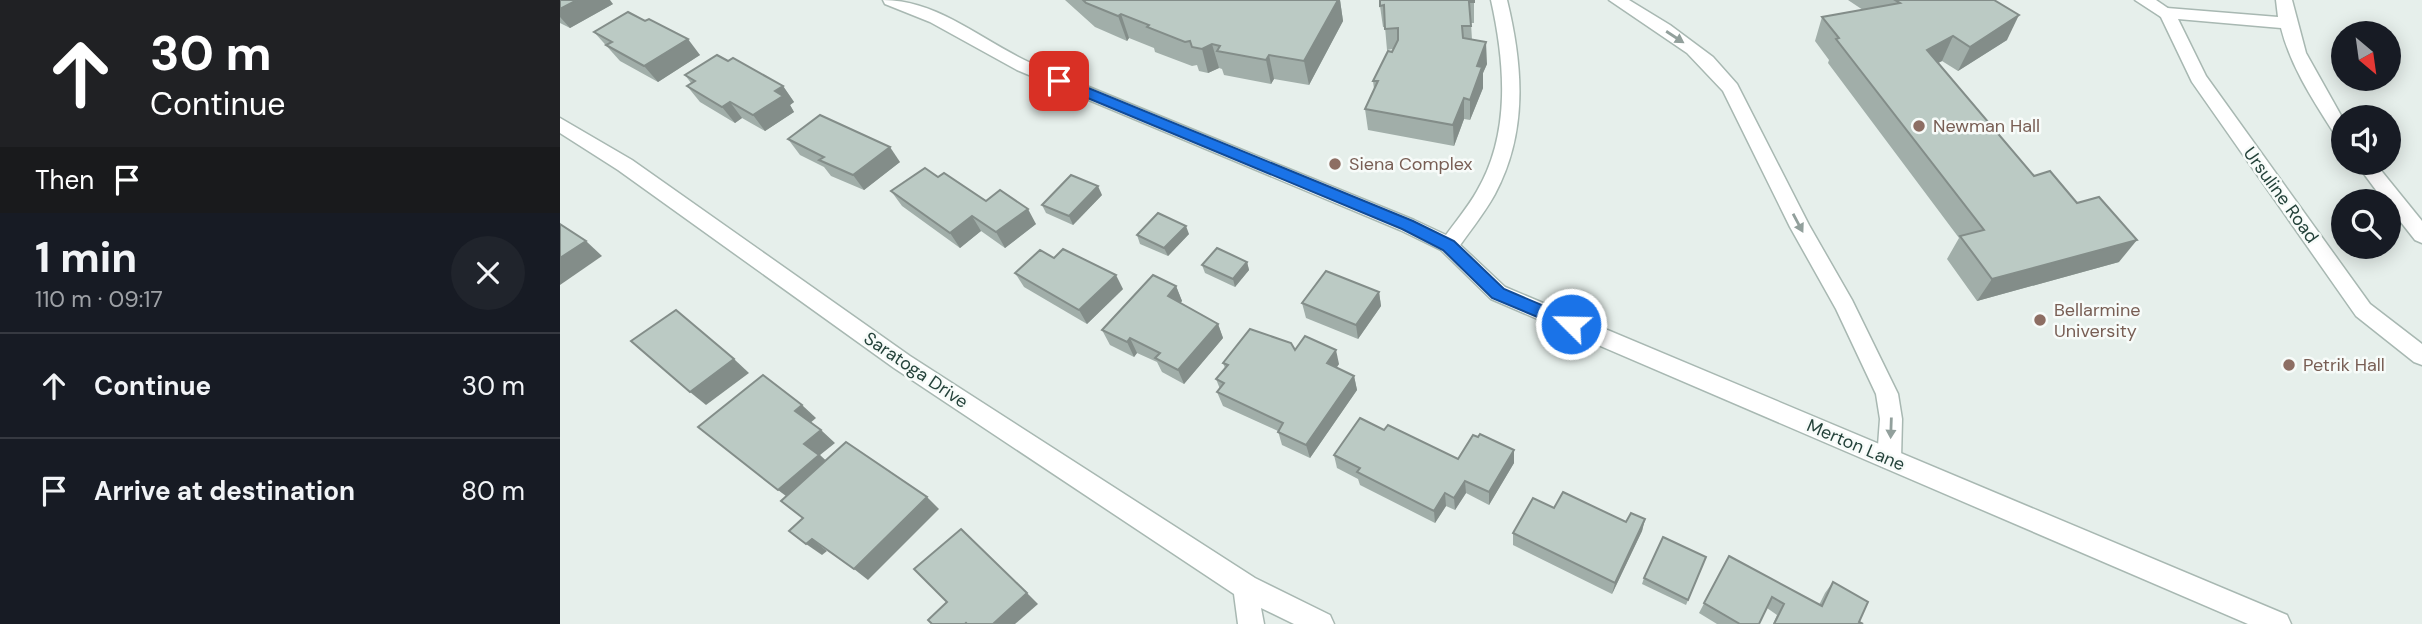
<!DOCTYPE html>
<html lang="en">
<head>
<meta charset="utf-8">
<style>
  body { margin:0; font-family:"DM Sans",sans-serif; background:#20242c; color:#f1f3f6; height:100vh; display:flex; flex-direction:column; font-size:26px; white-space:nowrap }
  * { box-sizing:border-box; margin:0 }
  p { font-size:23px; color:#9ea1a6 }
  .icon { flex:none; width:38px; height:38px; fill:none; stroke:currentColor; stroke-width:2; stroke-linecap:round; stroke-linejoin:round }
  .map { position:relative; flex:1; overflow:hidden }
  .panel { display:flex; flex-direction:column; background:#171b24; width:560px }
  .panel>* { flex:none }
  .top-card { background:#202124; color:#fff; overflow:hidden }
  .needle { width:46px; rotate:151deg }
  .tools { position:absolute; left:1771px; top:21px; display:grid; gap:14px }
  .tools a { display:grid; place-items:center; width:70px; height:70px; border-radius:50%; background:#171b24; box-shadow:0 4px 18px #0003; font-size:35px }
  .pin { position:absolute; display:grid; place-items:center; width:60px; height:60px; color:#fff; margin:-30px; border-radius:14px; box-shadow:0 4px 10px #0006 }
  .me { position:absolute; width:77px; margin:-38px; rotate:293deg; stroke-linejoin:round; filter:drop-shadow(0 0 5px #0008) }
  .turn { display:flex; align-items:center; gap:24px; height:147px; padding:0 35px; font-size:32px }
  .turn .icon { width:91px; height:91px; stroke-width:2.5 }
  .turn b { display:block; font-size:49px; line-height:60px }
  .then { display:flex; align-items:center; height:66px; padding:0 35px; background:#0003; gap:14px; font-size:26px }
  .round { display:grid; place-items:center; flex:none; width:74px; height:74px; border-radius:37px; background:#20242c }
  .summary { display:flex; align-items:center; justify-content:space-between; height:119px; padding:0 35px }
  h1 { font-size:42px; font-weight:700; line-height:52px }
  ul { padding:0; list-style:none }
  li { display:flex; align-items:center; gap:21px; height:105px; padding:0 35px; border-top:2px solid #363941 }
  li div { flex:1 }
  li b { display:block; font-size:26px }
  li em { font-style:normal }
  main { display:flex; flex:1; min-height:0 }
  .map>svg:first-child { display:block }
</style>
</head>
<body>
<main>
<section class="panel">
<div class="top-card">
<div class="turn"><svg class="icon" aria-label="ahead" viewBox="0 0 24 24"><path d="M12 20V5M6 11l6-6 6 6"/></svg><div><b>30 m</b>Continue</div></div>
<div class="then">Then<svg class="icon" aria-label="arrive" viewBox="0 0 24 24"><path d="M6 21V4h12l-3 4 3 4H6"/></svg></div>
</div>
<div class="summary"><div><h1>1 min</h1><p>110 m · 09:17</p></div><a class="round"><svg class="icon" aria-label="close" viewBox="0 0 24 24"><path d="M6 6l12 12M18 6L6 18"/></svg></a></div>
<ul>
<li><svg class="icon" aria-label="ahead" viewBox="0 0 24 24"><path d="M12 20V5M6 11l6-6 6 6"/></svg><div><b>Continue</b></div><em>30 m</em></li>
<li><svg class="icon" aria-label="arrive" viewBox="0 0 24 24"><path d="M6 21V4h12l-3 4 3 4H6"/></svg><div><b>Arrive at destination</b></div><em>80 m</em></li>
</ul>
</section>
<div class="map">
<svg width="1862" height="624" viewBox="0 0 1862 624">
  <rect width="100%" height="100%" fill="#e6efeb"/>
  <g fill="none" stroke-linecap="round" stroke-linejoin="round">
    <defs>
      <g id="service">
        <path d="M323 0C379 0 423 42 473 64 600 117 727 168 854 220L886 235C896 221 908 207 917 191 951 133 945 63 931 0H947C963 66 968 132 935 194 924 214 909 232 896 251L889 254 840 230 457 70 370 22 325 4Z"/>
        <path d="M1049 0H1069L1110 25 1153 57 1177 84 1249 225 1292 300 1338 394 1342 419 1341 459 1337 466 1329 469 1321 466 1317 459 1320 419 1316 394 1276 309 1230 227 1163 91 1127 53Z"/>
        <path d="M1575 0H1596L1615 13 1613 17H1601Z"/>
      </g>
      <g id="minor">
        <path d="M1716 0H1732L1746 53 1783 119V139L1777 138C1755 103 1731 68 1721 28L1618 19 1646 76 1810 304 1862 344V365L1854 362 1796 316 1632 82 1599 13 1607 8 1718 17Z"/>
        <path d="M0 118 72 160 350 356 695 578 770 615 774 624H734L701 608 704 624H678L674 594 334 368 58 170 0 133Z"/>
        <path d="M1796 163H1815L1862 221V243L1855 240 1829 207V201H1824Z"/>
        <path d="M889 238 896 241 945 287 1727 615 1731 624H1688L931 299 882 251 879 246 882 241Z"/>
      </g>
    </defs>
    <use href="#service" stroke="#a8b8b2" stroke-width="3"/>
    <use href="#minor" stroke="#a8b8b2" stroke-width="3"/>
    <use href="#service" fill="#fff" fill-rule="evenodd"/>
    <use href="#minor" fill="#fff" fill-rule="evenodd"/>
  </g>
  <g fill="#a1aea9">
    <path d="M0 0 53 4 10 28 0 23Z"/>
    <path d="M505 0H780L783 21 749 85 714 79 711 84 664 75 662 69 659 68 648 73 639 71 637 65 632 66 595 52 594 48 569 38 567 41 535 27Z"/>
    <path d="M914 0V23H911L912 40 927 64 923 73V88L910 120 904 119 894 146 808 130 805 109 814 89 813 81 833 49 827 50 825 27H823L820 6Z"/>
    <path d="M1288 0H1434L1447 40 1398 71 1382 61 1378 63 1474 176 1559 262 1417 301 1387 259 1399 238 1268 63 1269 60 1255 41 1262 17 1303 10Z"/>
    <path d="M85 21 140 55 98 82 60 61 34 32Z"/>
    <path d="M168 61 223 86 234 102 230 105 234 112 205 131 182 118 175 123 140 102 127 86 131 83 125 75Z"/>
    <path d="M228 139 340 162 304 190 271 176 264 167 240 155Z"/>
    <path d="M378 177 426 201 476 224 445 248 421 231 400 248 342 206 331 191Z"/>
    <path d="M542 195 513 225 486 213 482 205Z"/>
    <path d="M629 234 608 256 580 244 577 235Z"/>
    <path d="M687 262 689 270 675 287 645 273 642 265Z"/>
    <path d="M455 273 563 289 527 324 464 287Z"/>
    <path d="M616 286 622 301 620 303 658 324 663 338 624 384 602 372 597 362 577 353 574 357 550 345 542 330Z"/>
    <path d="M819 292 821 306 798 339 746 318 742 303Z"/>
    <path d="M735 350 779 364 776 368 794 376 797 390 750 458 722 445 718 431 663 406 657 392 660 389 656 379 665 368 663 363Z"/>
    <path d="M824 430 898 459 954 463 929 505 906 493 895 510 886 506 875 523 800 485 798 479 777 468 774 455Z"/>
    <path d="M994 508 1066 522 1085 519 1082 531 1052 594 953 545V533Z"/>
    <path d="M1169 556 1259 605 1265 593 1273 582 1299 622 1303 624H1213L1217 615 1207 608 1199 624H1157L1139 613Z"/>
    <path d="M1146 557 1126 605 1082 584 1084 578Z"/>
  </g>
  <g fill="#838d89">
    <path d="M17 0H50L53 4 10 28 0 17V9Z"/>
    <path d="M778 0H780L783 21 749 85 744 61Z"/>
    <path d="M561 14 569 38 567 41 558 16Z"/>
    <path d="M1459 15 1447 40 1398 71 1410 47Z"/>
    <path d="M1393 36 1382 61 1356 74 1367 50Z"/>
    <path d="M128 39 140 55 98 82 84 66Z"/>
    <path d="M926 42 927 64 923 73V88L910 120V100L917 66Z"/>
    <path d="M652 44 659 68 648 73 642 49Z"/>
    <path d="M709 55 714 79 711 84 706 60Z"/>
    <path d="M223 86 234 102 230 105 234 112 205 131 193 115 215 91Z"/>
    <path d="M904 98V119L894 146 893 125Z"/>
    <path d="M170 102 182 118 175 123 162 107Z"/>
    <path d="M330 147 340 162 304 190 293 175Z"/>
    <path d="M538 186 542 195 513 225 509 216Z"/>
    <path d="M468 209 476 224 445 248 436 232Z"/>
    <path d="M412 216 421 231 400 248 390 233Z"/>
    <path d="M626 226 629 234 608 256 604 248Z"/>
    <path d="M1577 240 1559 262 1417 301 1432 279Z"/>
    <path d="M26 241 42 256 0 285V258Z"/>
    <path d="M687 262 689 270 675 287 673 279Z"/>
    <path d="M556 275 563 289 527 324 519 310Z"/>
    <path d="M616 286 622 301 614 311 608 296Z"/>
    <path d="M819 292 821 306 798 339 796 325Z"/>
    <path d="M658 324 663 338 624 384 618 370Z"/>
    <path d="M570 338 577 353 574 357 567 342Z"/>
    <path d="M776 350 779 364 770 377 767 363Z"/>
    <path d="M174 359 189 373 146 405 130 392Z"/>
    <path d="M794 376 797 390 750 458 746 445Z"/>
    <path d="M242 405 256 418 249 424 235 411Z"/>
    <path d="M261 430 275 443 260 455 274 468 234 502 218 490 244 444Z"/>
    <path d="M954 450V463L929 505V492Z"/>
    <path d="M905 481 906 493 895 510 894 498Z"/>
    <path d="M885 493 886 506 875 523 874 511Z"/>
    <path d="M367 497 379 509 308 580 294 569Z"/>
    <path d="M1085 519 1082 531 1052 594 1055 583Z"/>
    <path d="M252 539 267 551 262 555 246 544Z"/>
    <path d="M467 593 478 604 455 624H433Z"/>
  </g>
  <g fill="#bbcac4" stroke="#838d89" stroke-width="2">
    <path d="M0 0H17L0 9Z"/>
    <path d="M523 0H778L744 61 709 55 706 60 657 51 660 46 652 44 642 49 632 47 630 41 625 42 587 27 589 25 561 14 558 16 526 3Z"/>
    <path d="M820 0H914V2H909L911 26H902L903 38 926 42 917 66 922 67 910 100 904 98 893 125 805 109 818 81H813L828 51 832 52 838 40V28L825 29 824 5 820 6Z"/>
    <path d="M1335 0H1434L1459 15 1410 47 1393 36 1367 50 1474 176 1490 171 1517 203 1539 197 1577 240 1432 279 1400 236 1424 230 1276 39 1279 38 1262 17 1340 3Z"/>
    <path d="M68 12 85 21 89 19 128 39 84 66 46 45 52 42 34 32Z"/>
    <path d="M157 55 168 61 173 58 223 86 215 91 223 96 193 115 170 102 162 107 127 86 135 81 125 75Z"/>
    <path d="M260 115 330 147 293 175 259 160 264 157 228 139Z"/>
    <path d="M365 168 378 177 384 173 426 201 440 190 468 209 436 232 412 216 390 233 331 191Z"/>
    <path d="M511 175 538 186 509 216 482 205Z"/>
    <path d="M598 213 626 226 604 248 577 235Z"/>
    <path d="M0 224 26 241 0 258Z"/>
    <path d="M657 248 687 262 673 279 642 265Z"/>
    <path d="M503 249 556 275 519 310 455 273 480 250 494 258Z"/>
    <path d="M766 271 819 292 796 325 742 303Z"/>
    <path d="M593 275 616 286 608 296 658 324 618 370 595 358 600 353 570 338 567 342 542 330Z"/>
    <path d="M116 310 174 359 130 392 71 341Z"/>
    <path d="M690 329 731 343 735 350 745 336 776 350 767 363 794 376 746 445 718 432 723 423 657 392 664 383 656 379 668 365 663 363Z"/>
    <path d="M203 375 242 405 235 411 261 430 244 444 259 455 218 490 138 427Z"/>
    <path d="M800 418 824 430 828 425 898 459 913 435 918 437 920 434 954 450 929 492 905 481 894 498 885 493 874 511 797 472 800 468 774 455Z"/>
    <path d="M286 442 367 497 294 569 252 539 246 544 229 531 243 518 221 501Z"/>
    <path d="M1003 492 1066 522 1071 513 1085 519 1055 583 953 533 973 498 994 508Z"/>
    <path d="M401 529 467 593 433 624H407L406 623 405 624H372L368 620 387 602 354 569Z"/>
    <path d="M1103 537 1146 557 1128 600 1084 578Z"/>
    <path d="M1169 556 1262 606 1273 582 1308 602 1299 622 1303 624H1214L1224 604 1212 597 1199 624H1180L1144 603Z"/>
  </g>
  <defs><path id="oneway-solid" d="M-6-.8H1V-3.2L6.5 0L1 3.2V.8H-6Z" transform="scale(1.75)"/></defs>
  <g fill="#92a09c">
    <use href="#oneway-solid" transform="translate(1115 37) rotate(33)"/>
    <use href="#oneway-solid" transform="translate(1238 223) rotate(62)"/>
    <use href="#oneway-solid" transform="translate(1331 428) rotate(92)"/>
  </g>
  <path fill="#1a73e8" stroke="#114b97" stroke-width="2" d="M499 76 853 221 894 241 944 289 1017 320 1019 324 1017 329 1011 331 932 298 883 250 842 229 494 84V77Z"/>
  <g fill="#8d6e63" stroke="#f7fbf9" stroke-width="2.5">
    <circle cx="1359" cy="126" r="7"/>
    <circle cx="775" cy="164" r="7"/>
    <circle cx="1480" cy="320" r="7"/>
    <circle cx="1729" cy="365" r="7"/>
  </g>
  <g text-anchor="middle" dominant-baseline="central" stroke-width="5" stroke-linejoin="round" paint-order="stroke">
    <g font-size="18" fill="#785e54" stroke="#f7fbf9" text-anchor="start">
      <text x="1373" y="126">Newman Hall</text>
      <text x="789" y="164">Siena Complex</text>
      <text x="1494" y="310">Bellarmine<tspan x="1494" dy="21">University</tspan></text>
      <text x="1743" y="365">Petrik Hall</text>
    </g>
    <g font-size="18" fill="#24423a" stroke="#f7fbf9">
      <text transform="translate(1721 195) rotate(54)">Ursuline Road</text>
      <text transform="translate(356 370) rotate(34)">Saratoga Drive</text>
      <text transform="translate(1296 445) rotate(23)">Merton Lane</text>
    </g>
  </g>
</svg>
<div class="tools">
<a><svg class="needle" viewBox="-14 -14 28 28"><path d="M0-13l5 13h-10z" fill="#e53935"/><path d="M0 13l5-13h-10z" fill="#9ea1a6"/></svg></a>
<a><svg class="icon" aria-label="sound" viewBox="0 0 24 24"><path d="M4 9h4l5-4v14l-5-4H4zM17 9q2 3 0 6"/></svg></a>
<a><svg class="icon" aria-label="search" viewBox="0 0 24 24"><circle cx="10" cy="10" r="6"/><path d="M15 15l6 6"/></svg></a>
</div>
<div class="pin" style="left:499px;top:81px;background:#d93025"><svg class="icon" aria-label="arrive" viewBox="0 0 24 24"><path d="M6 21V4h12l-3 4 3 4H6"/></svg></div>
<svg class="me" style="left:1011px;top:324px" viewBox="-20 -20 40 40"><circle r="17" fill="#1a73e8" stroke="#fff" stroke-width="3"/><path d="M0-11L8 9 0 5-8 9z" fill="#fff"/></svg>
</div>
</main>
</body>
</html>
